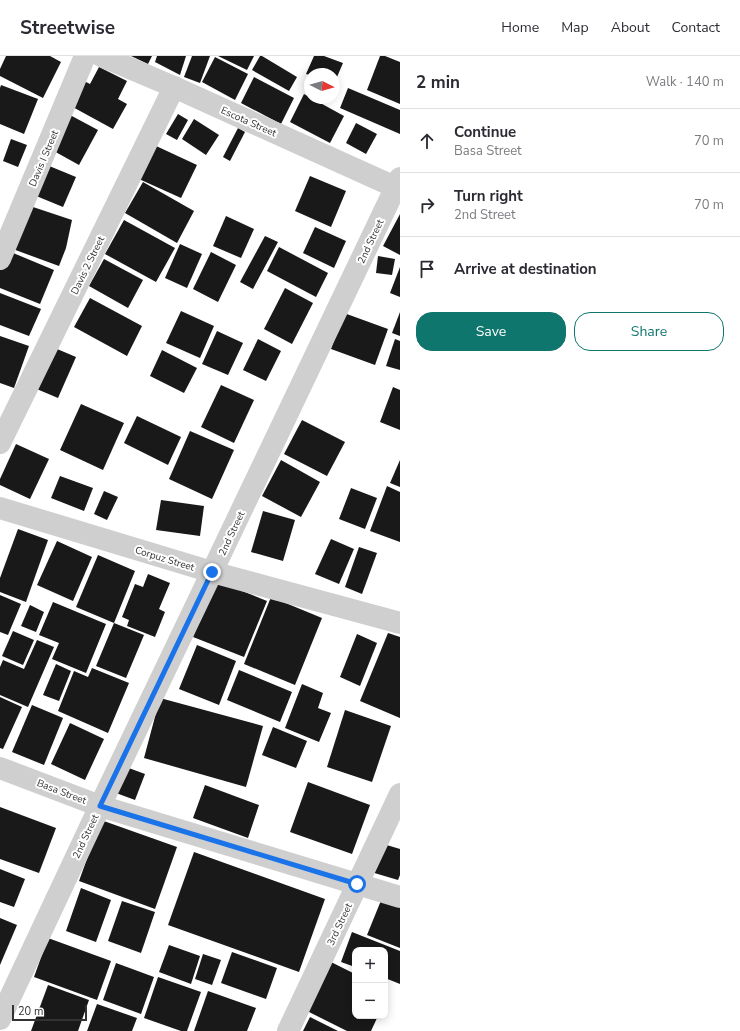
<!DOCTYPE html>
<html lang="en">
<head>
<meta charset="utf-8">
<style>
  :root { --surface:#fff; --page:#f7f7f7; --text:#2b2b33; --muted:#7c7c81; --line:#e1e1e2; --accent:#0f766e }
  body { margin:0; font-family:"Nunito Sans",sans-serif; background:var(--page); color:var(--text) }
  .controls { position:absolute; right:12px; bottom:12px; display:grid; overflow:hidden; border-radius:8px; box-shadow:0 2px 10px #0003 }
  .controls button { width:36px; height:36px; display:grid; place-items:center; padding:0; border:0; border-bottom:1px solid var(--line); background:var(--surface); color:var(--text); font:20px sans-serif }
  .compass { position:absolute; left:304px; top:12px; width:36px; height:36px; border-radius:50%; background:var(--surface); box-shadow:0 2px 10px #0003; rotate:96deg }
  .scale { position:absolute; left:12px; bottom:10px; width:75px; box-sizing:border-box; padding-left:4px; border:2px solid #323232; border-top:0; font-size:11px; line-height:14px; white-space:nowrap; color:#323232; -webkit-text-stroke:3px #fff; paint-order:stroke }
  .stop { position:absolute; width:12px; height:12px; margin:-9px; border:3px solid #1a73e8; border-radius:50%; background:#fff }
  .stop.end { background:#1a73e8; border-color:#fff; box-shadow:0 1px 4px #0008 }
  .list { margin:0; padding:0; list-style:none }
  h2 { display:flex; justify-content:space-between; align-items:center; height:52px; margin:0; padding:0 16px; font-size:17px }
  h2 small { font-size:13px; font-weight:400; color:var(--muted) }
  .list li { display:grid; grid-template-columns:26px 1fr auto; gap:12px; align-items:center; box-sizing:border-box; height:64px; padding:0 16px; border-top:1px solid var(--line) }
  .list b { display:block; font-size:15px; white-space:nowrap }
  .list p { margin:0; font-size:13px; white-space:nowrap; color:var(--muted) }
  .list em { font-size:13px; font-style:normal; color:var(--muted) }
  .actions { display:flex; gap:8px; padding:12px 16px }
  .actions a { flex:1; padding:9px 0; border:1px solid var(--accent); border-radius:16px; text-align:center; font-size:14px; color:var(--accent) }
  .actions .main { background:var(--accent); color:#fff }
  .icon { flex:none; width:22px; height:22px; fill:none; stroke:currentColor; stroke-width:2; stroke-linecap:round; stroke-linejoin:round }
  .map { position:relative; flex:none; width:400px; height:975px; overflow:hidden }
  header { display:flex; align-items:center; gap:24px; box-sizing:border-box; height:56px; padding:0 20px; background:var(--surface); border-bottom:1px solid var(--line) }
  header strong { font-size:19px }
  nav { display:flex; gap:22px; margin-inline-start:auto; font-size:14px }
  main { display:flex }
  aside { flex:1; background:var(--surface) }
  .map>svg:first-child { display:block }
</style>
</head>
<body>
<header>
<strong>Streetwise</strong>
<nav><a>Home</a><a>Map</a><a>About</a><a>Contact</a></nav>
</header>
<main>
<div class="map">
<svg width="400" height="975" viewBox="0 0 400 975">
  <rect width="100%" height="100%" fill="#fff"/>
  <!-- building -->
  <g fill="#191919">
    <polygon points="6,0 50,0 61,6 43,42 0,20 0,13"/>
    <polygon points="131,0 152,0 148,8"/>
    <polygon points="157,0 186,0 180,19 155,6"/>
    <polygon points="192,0 210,0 200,27 184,21"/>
    <polygon points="218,0 254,0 247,14"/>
    <polygon points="260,0 262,0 297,21 289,35 252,14"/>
    <polygon points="314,0 324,0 343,7 334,28 334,18 310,18 310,19 306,18"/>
    <polygon points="380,0 385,0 400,6 400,48 367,34"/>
    <polygon points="215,1 248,18 235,44 202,26"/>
    <polygon points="99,11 127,25 118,43 127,48 113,73 69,49 82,24 90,28"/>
    <polygon points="254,21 294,42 281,68 241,47"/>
    <polygon points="1,29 38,43 24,78 0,68 0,32"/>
    <polygon points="348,32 400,54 400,78 340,52"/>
    <polygon points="304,38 344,60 330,87 290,66"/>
    <polygon points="178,58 188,64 177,84 166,78"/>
    <polygon points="70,59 98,74 79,109 52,94"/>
    <polygon points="194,63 219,79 206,99 182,83"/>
    <polygon points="356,67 377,78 366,98 346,87"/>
    <polygon points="238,72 245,76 230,105 223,101"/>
    <polygon points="11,83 27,89 18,111 3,105"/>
    <polygon points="154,89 197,109 181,142 139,123"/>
    <polygon points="42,107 76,121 63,151 29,137"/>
    <polygon points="310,120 346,135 331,171 295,155"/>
    <polygon points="143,126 194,155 177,187 125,157"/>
    <polygon points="30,150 72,164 66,192 59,210 10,192"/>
    <polygon points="400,158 400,199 383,190"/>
    <polygon points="226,160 254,173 241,202 213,190"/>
    <polygon points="124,164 175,192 156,226 105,198"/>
    <polygon points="315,171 346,185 334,212 303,197"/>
    <polygon points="265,180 278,186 253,233 240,226"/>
    <polygon points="180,188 202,198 187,232 165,222"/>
    <polygon points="279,191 328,217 316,241 267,215"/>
    <polygon points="6,194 54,214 40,248 0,232 0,208"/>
    <polygon points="211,196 236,209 218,246 193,233"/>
    <polygon points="378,200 395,203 392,219 376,217"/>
    <polygon points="104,203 143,224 128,252 89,230"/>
    <polygon points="400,211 400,241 390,237"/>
    <polygon points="285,232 313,247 292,288 264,273"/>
    <polygon points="0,237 41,253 29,280 0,269"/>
    <polygon points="90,242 142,270 127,300 74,271"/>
    <polygon points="181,255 214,270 200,302 166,287"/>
    <polygon points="400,256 400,280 392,277"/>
    <polygon points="344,257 388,273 375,309 331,293"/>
    <polygon points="217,275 243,287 228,319 202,308"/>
    <polygon points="0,280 29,290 14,332 0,327"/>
    <polygon points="258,283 281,295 266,325 243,314"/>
    <polygon points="395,283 400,285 400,314 386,310"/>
    <polygon points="50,290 76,301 58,342 32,331"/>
    <polygon points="162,294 197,312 184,337 150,320"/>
    <polygon points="221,329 254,344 234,387 201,371"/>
    <polygon points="393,331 400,334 400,374 380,366"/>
    <polygon points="81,348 124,367 103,414 60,394"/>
    <polygon points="137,360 181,381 168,409 124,387"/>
    <polygon points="302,364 345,386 327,420 284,398"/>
    <polygon points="190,375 234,394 212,443 169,423"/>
    <polygon points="16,388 49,403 30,443 0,429 0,423"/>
    <polygon points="281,404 320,426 301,461 262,440"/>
    <polygon points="400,404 400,431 390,427"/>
    <polygon points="60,420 93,432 84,455 51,442"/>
    <polygon points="387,430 400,436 400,486 370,475"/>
    <polygon points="351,432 377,442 365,473 339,463"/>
    <polygon points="104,435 118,441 107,464 94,458"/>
    <polygon points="161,444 204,450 200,480 156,474"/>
    <polygon points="263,455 295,464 283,505 251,496"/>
    <polygon points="18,473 48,484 26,546 0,536 0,522"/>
    <polygon points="331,483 354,493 339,528 315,518"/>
    <polygon points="57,485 92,501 73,545 37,529"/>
    <polygon points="359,491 377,497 362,538 345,531"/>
    <polygon points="98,499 135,515 114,567 76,551"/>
    <polygon points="148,518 170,527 159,553 165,556 155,581 127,570 129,564 122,561 135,528 143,531"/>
    <polygon points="215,524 267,545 244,601 193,581"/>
    <polygon points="0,539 21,548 8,579 0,576"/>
    <polygon points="271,541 322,562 295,629 244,608"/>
    <polygon points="53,546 106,568 86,617 52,603 59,587 39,579"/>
    <polygon points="30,549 44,556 36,576 21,570"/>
    <polygon points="114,567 144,579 126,622 96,610"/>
    <polygon points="13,575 34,584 23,609 2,600"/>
    <polygon points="388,577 400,581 400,662 360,645"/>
    <polygon points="357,578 377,587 360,630 340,621"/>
    <polygon points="37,584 54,591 28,651 0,639 0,611 3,604 24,613"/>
    <polygon points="197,589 236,605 219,649 179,633"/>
    <polygon points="56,608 71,615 59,645 43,639"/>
    <polygon points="92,612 129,627 108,677 58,655 74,615 88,621"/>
    <polygon points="239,614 292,636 280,666 227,644"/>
    <polygon points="302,628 323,637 318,652 331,657 319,686 285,672"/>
    <polygon points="0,641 22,651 3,693 0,692"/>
    <polygon points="160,642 263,670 246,731 144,702"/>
    <polygon points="32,649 63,662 44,709 12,696"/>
    <polygon points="345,654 391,670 372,726 327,711"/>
    <polygon points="70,667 104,683 85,724 51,708"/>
    <polygon points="273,671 307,685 296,712 262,699"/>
    <polygon points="126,711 145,718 135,744 116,737"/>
    <polygon points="308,726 370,749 352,798 290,776"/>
    <polygon points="205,729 259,749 248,782 193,762"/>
    <polygon points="0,751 56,772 39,817 0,803"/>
    <polygon points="101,764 177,791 155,853 79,825"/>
    <polygon points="380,787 400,793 400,819 398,824 371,816"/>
    <polygon points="194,796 325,843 299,916 168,869"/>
    <polygon points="0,813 25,823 14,851 0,846"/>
    <polygon points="81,832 111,844 96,886 66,875"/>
    <polygon points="382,842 400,849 400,892 367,879"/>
    <polygon points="122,845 155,856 141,897 108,885"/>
    <polygon points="0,862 17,869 0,909"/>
    <polygon points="352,876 400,895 400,928 385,922 385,894 355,894 355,911 341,906"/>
    <polygon points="48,882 111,905 97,944 34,921"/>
    <polygon points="169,889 200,900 191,928 159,916"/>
    <polygon points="232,896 277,912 266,943 221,927"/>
    <polygon points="203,898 221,904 212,929 195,923"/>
    <polygon points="331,906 355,918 355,960 378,960 371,975 347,975 307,955"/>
    <polygon points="116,907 154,921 141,958 103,944"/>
    <polygon points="158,921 201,936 187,975 181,975 144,962"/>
    <polygon points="48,929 89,944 78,975 31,975"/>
    <polygon points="208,935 256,952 247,975 194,975"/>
    <polygon points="97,948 137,962 132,975 87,975"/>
    <polygon points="310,961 338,975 303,975"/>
  </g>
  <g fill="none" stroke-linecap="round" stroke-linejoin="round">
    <!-- minor -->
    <g stroke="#cfcfcf" stroke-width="22">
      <polyline points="101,0 174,31 395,131"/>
      <polyline points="0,203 85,0"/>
      <polyline points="0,387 174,31"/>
      <polyline points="0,712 100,750 400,841"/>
      <polyline points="0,963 100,750 212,516 400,122"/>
      <polyline points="288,975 400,738"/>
    </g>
    <!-- tertiary -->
    <polyline stroke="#cfcfcf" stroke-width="22" points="0,452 212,516 400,567"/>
  </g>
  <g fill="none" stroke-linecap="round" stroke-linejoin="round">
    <!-- route -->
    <polyline stroke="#1a73e8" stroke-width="5" points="212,516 100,750 357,828"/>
  </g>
  <g text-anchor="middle" stroke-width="4" stroke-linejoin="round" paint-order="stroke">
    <!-- street labels -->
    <g font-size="10" fill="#323232" stroke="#fff">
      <text transform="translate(249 65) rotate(24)" y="4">Escota Street</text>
      <text transform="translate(43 102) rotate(-67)" y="4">Davis I Street</text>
      <text transform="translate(370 185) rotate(-65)" y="4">2nd Street</text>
      <text transform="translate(87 209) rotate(-64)" y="4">Davis 2 Street</text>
      <text transform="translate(231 477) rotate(-65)" y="4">2nd Street</text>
      <text transform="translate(165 502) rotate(17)" y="4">Corpuz Street</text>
      <text transform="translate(62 735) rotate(21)" y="4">Basa Street</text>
      <text transform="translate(85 780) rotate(-65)" y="4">2nd Street</text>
      <text transform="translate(339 868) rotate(-65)" y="4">3rd Street</text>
    </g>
  </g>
</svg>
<div class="controls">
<button>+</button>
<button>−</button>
</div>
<svg class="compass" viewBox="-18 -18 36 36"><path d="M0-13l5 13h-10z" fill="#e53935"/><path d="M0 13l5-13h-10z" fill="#7c7c81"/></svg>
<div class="scale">20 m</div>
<div class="stop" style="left:357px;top:828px"></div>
<div class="stop end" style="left:212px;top:516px"></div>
</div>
<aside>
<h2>2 min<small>Walk · 140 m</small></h2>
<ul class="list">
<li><svg class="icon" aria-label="ahead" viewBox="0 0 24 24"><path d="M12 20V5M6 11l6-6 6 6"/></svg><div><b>Continue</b><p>Basa Street</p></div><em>70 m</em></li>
<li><svg class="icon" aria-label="right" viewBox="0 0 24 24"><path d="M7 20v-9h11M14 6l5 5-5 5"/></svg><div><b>Turn right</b><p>2nd Street</p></div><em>70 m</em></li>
<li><svg class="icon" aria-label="arrive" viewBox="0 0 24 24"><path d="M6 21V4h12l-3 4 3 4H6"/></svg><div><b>Arrive at destination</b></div></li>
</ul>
<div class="actions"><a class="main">Save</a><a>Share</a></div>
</aside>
</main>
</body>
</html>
